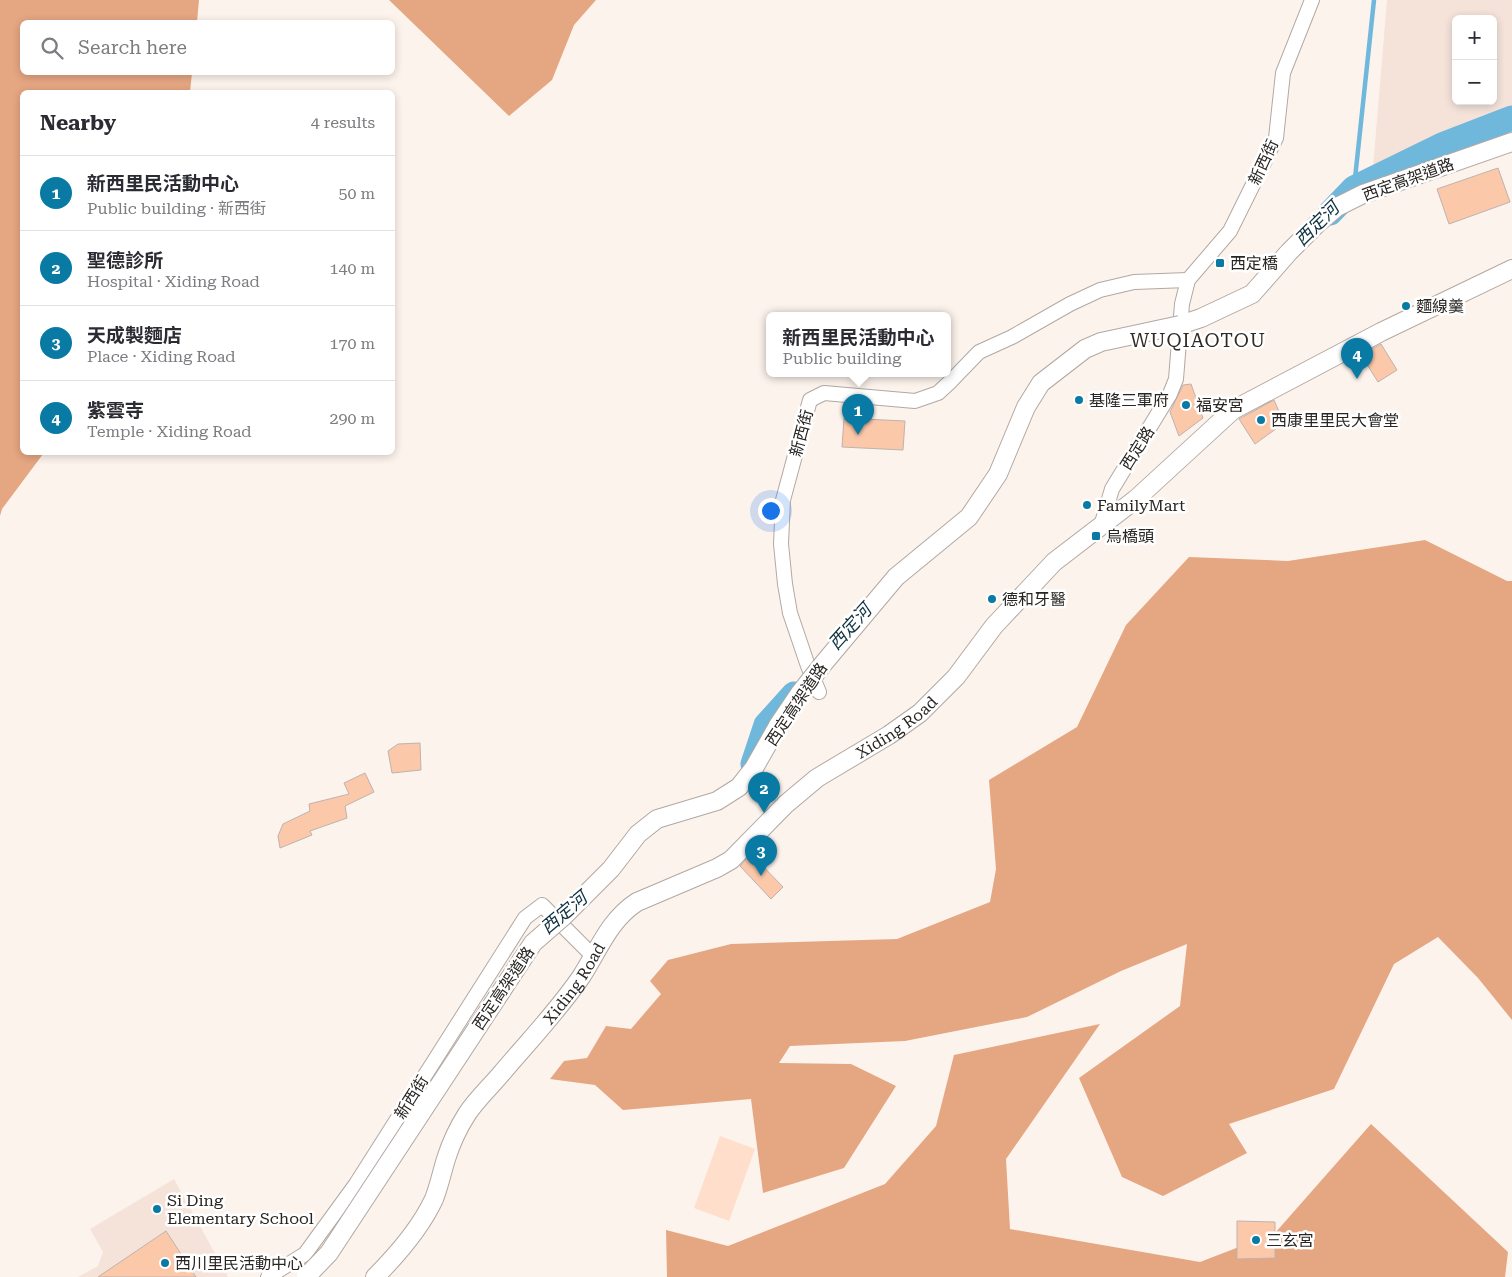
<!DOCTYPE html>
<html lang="en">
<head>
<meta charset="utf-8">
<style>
  :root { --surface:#fff; --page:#f2f2f3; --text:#2b2b33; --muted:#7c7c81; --line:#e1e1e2; --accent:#087aa3 }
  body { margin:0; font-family:"Roboto Serif","Noto Sans TC",serif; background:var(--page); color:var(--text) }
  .controls { position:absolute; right:15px; top:15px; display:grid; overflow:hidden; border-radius:8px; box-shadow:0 2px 8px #0003 }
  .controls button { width:45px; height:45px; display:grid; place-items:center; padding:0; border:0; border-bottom:1px solid var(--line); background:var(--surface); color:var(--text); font:25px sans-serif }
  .you { position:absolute; left:770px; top:510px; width:18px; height:18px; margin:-12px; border:4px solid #fff; border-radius:50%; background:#1a73e8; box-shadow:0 0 0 8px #1a73e833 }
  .badge { display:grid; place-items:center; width:32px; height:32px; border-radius:50%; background:var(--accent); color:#fff; font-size:16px; font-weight:700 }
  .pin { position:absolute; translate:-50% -41px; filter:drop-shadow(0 1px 2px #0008) }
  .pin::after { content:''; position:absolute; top:26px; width:18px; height:15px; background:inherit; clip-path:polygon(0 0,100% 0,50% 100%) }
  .popup { position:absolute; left:766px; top:312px; width:185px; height:65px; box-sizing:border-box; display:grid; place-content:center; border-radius:8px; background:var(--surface); filter:drop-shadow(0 1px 4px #0005); font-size:16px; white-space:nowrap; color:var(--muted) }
  .popup b { font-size:19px; color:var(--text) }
  .popup::after { content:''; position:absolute; left:50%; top:100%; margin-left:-10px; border:10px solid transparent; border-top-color:var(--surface) }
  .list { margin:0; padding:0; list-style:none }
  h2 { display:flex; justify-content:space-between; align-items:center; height:65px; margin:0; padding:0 20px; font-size:21px }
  h2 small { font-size:16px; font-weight:400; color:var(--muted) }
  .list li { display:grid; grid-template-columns:32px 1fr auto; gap:15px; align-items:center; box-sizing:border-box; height:75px; padding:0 20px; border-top:1px solid var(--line) }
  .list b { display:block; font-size:19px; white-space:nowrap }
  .list p { margin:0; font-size:16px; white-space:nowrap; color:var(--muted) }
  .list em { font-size:16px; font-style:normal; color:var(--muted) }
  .icon { flex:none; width:28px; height:28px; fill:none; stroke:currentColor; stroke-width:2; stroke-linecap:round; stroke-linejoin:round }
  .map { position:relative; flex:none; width:1512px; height:1277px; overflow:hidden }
  .search { position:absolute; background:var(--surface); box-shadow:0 2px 8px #0003; left:20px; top:20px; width:375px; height:55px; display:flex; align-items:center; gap:12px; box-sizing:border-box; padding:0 18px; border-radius:8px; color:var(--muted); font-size:19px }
  .panel { position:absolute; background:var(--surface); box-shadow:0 2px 8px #0003; left:20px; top:90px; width:375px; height:365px; border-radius:8px }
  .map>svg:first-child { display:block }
</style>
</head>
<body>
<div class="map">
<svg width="1512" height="1277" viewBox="0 0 1512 1277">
  <rect width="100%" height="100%" fill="#fdf3ed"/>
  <!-- built -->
  <g fill="#f5e3da" fill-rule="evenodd">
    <path d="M1387 0H1512V123L1373 167ZM1456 19H1493V101H1456Z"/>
    <polygon points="174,1179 228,1277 78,1277 98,1266 103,1252 90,1229"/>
  </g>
  <!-- green -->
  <polygon fill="#ffdecb" points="720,1136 755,1149 729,1221 694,1208"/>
  <!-- forest -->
  <g fill="#e5a682">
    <polygon points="0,0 199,0 197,22 22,22 22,72 192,73 190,92 22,92 22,452 48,453 43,454 2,509 0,516"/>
    <polygon points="389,0 596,0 574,25 552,80 509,116"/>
    <polygon points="1425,540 1507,581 1512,581 1512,1020 1478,978 1438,937 1394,964 1334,1089 1229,1124 1247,1153 1163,1196 1122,1177 1079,1078 1180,1006 1187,944 1121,971 1027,1017 905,1041 790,1046 779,1063 851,1064 896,1086 844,1168 763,1193 751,1099 623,1110 595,1085 550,1079 564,1061 587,1058 606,1026 631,1029 661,994 650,981 668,960 731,944 897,939 990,902 996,869 989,780 1077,727 1126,625 1189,557 1288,561"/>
    <polygon points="1100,1024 1006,1159 1010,1229 1200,1262 1275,1233 1371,1124 1508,1252 1505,1277 667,1277 666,1230 728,1246 885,1184 936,1126 954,1055"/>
  </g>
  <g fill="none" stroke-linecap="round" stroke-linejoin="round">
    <!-- stream -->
    <polyline stroke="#6fb8dc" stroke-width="4.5" points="1354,188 1374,0"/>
    <!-- river -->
    <g stroke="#6fb8dc" stroke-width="25">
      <polyline points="1330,213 1354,188 1442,145 1512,118"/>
      <polyline points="753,764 766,725 794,694"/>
    </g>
  </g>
  <!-- building -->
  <g fill="#fcc8aa" stroke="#bdb3ae">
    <polygon points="1498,168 1510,202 1449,224 1437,189"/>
    <polygon points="1381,344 1397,370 1378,382 1361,355"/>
    <polygon points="1191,384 1203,418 1179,436 1170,412 1183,385"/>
    <polygon points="1274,400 1284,423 1255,444 1239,419"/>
    <polygon points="844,418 905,421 903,450 842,447"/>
    <polygon points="420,743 421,770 392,773 388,751 398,744"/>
    <polygon points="365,773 374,792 345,806 347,818 310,831 312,835 280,848 278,836 283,824 310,811 309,804 349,794 344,783"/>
    <polygon points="751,854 783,887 771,899 740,866"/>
    <polygon points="1237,1221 1275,1222 1275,1258 1237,1259"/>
    <polygon points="166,1231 196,1277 98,1277"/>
  </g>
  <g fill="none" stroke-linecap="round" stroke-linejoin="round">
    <!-- minor casing -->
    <g stroke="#b2a8a3" stroke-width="16">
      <g id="minor">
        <polyline points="1101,526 1112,489 1170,394 1176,379 1182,304 1188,280 1230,231 1276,138 1283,73 1312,0"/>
        <polyline points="819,692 808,666 790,613 785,584 781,544 783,500 810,400 824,393 915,401 938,393 951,381 979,352 1012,337 1070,304 1100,290 1134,282 1188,280"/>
        <polyline points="268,1277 305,1254 356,1184 525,918 542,905 593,956"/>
      </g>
    </g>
    <!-- tertiary casing -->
    <g stroke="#b2a8a3" stroke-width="20">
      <g id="tertiary">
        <polyline points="1180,325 1201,318 1252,294 1289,252 1317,224 1337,207 1363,194 1512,142"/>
        <path id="s1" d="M375 1277C398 1254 420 1229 434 1199 439 1186 442 1172 446 1159 451 1143 458 1128 467 1114 476 1100 490 1087 501 1074 528 1042 557 1012 581 977 598 951 609 920 637 902L717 868 731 860 786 804 817 778 889 735 920 713 956 677 994 626 1054 562 1136 499 1233 410 1381 332 1512 269"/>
      </g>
    </g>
    <!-- minor -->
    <use href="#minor" stroke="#fff" stroke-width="14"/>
    <!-- tertiary -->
    <use href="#tertiary" stroke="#fff" stroke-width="18"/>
    <!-- tertiary-bridge casing -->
    <g stroke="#b2a8a3" stroke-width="20" stroke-linecap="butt">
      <polyline id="tertiary-bridge" points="306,1277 329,1253 533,943 564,916 611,869 638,834 657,819 717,801 739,787 754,768 779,724 800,693 823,664 896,577 969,517 998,474 1026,407 1041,383 1085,349 1101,342 1180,325"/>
    </g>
    <!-- tertiary-bridge -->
    <use href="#tertiary-bridge" stroke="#fff" stroke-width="18"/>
  </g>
  <!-- markers -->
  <g fill="#087aa3" stroke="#fff" stroke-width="2">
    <rect x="1215" y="258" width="10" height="10" rx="2.5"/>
    <circle cx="1406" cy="306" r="5"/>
    <circle cx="1079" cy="400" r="5"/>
    <circle cx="1186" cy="405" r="5"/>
    <circle cx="1261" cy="420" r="5"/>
    <circle cx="1087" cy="505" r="5"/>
    <rect x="1091" y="531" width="10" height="10" rx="2.5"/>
    <circle cx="992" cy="599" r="5"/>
    <circle cx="157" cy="1209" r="5"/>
    <circle cx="1256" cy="1240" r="5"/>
    <circle cx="165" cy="1263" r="5"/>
  </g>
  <g text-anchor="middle" stroke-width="5" stroke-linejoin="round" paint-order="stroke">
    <!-- street labels -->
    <g font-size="16" fill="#282522" stroke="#fff">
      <text transform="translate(1263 162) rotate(-65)" y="6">新西街</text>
      <text transform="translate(1408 179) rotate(-20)" y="6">西定高架道路</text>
      <text transform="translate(801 433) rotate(-75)" y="6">新西街</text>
      <text transform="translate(1137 448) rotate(-58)" y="6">西定路</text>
      <text transform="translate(796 704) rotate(-56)" y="6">西定高架道路</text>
      <text dy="6" stroke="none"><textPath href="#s1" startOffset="779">Xiding Road</textPath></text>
      <text dy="6" stroke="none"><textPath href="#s1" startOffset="359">Xiding Road</textPath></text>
      <text transform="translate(503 988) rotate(-56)" y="6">西定高架道路</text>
      <text transform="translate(411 1097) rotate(-58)" y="6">新西街</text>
    </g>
    <!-- poi labels -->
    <g font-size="16" fill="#282522" stroke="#fff" text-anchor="start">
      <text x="1230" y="269">西定橋</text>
      <text x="1416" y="312">麵線羹</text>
      <text x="1089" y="406">基隆三軍府</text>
      <text x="1196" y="411">福安宮</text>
      <text x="1271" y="426">西康里里民大會堂</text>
      <text x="1097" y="511">FamilyMart</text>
      <text x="1106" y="542">烏橋頭</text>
      <text x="1002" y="605">德和牙醫</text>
      <text x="167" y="1206">Si Ding<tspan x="167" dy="18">Elementary School</tspan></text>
      <text x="1266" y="1246">三玄宮</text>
      <text x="175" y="1269">西川里民活動中心</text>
    </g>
    <!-- water labels -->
    <g font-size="18" font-style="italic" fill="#0f3241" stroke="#fff">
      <text transform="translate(1317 224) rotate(-45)" y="6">西定河</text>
      <text transform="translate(850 627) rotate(-48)" y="6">西定河</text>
      <text transform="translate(564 913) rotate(-40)" y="6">西定河</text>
    </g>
    <!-- quarter labels -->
    <g font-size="19" letter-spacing="1" fill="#312925" stroke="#fff">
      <text x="1198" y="347">WUQIAOTOU</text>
    </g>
  </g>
</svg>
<div class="controls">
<button>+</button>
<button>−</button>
</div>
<div class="you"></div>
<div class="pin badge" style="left:858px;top:435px">1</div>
<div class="popup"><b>新西里民活動中心</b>Public building</div>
<div class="pin badge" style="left:764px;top:813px">2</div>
<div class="pin badge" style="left:761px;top:876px">3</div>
<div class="pin badge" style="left:1357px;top:379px">4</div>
<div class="search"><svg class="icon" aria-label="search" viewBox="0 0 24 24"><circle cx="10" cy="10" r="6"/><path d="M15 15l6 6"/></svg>Search here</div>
<section class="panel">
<h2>Nearby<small>4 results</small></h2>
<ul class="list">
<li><span class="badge">1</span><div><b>新西里民活動中心</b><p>Public building · 新西街</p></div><em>50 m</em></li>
<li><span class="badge">2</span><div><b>聖德診所</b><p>Hospital · Xiding Road</p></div><em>140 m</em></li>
<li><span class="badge">3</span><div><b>天成製麵店</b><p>Place · Xiding Road</p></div><em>170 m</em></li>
<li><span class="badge">4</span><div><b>紫雲寺</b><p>Temple · Xiding Road</p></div><em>290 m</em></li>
</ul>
</section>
</div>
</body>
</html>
